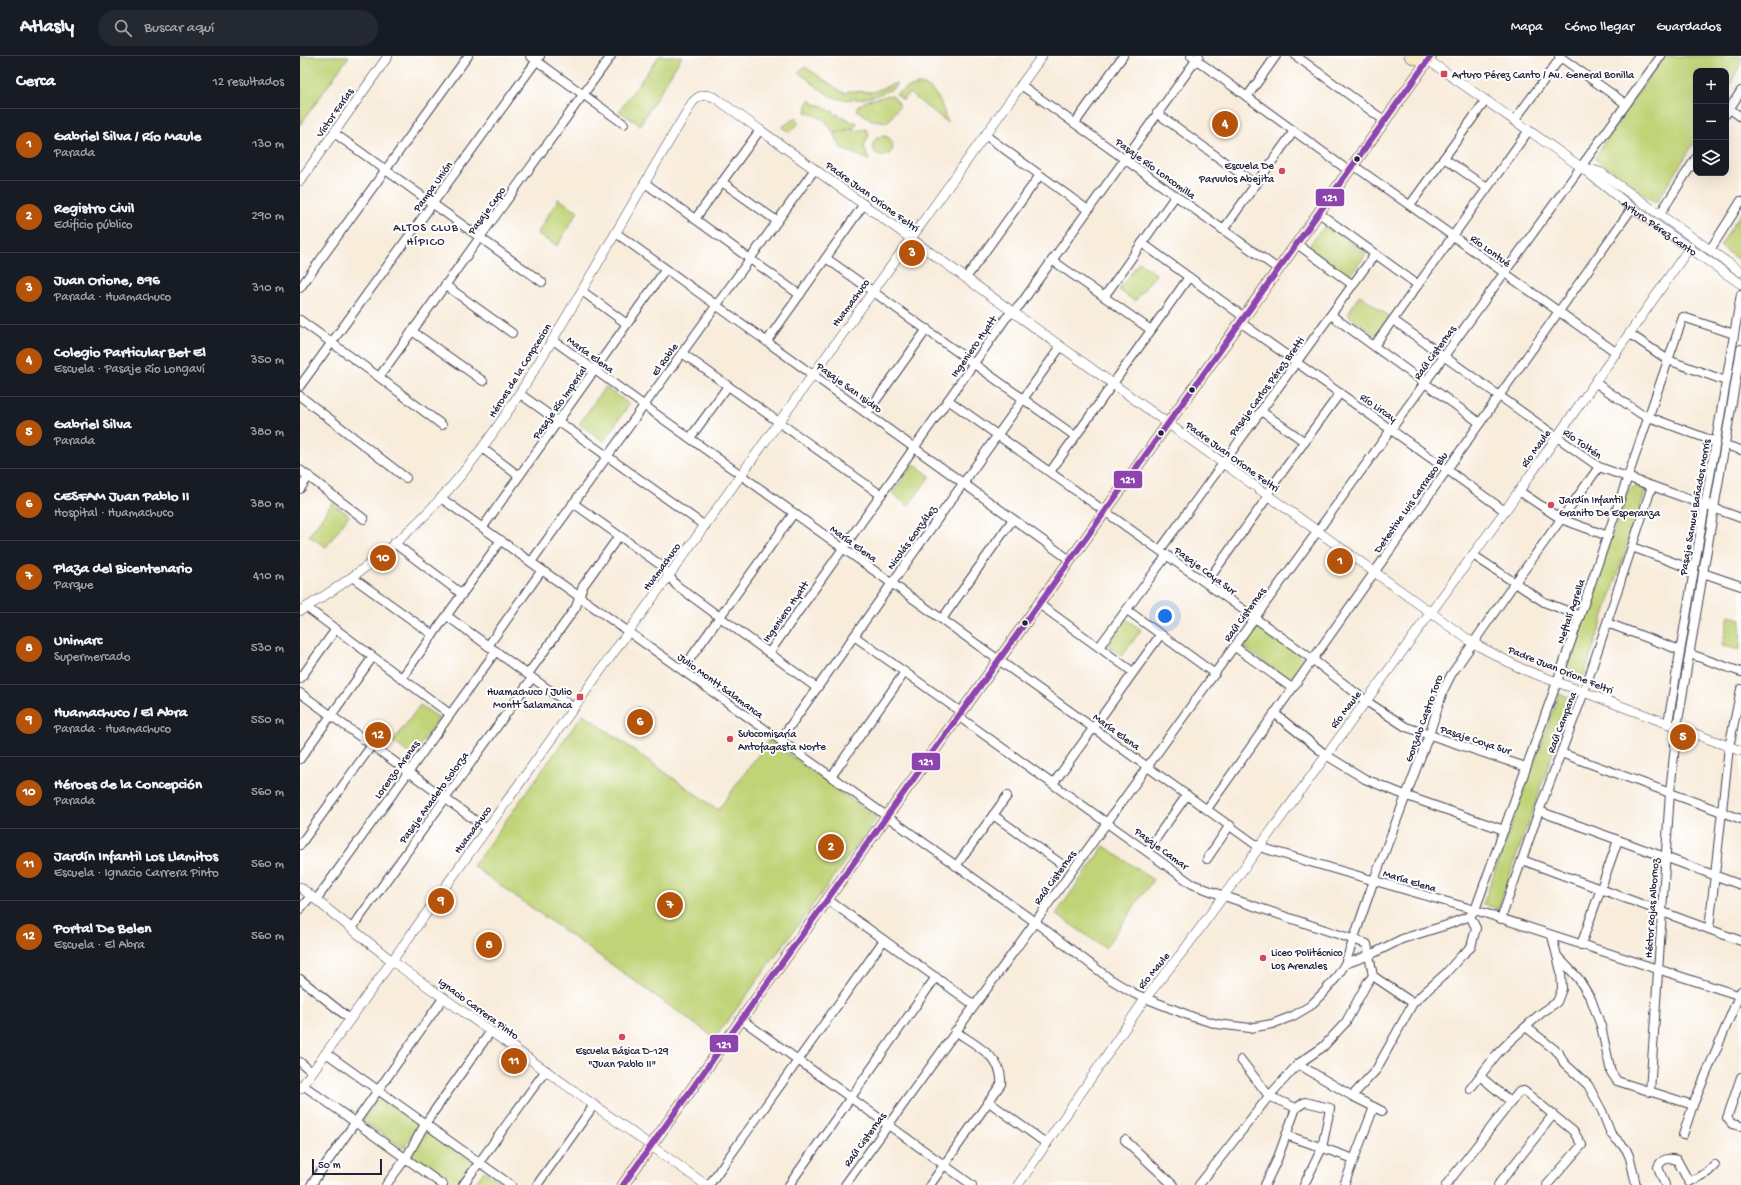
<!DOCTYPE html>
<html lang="es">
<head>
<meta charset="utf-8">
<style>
  :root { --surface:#171b24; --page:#242831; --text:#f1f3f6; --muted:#9ea1a6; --line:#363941; --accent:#b45309 }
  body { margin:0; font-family:"Gochi Hand",sans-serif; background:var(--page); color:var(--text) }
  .controls { position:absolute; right:12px; top:12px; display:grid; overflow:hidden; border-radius:8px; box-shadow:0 4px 16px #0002 }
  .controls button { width:36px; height:36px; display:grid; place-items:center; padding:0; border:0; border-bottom:1px solid var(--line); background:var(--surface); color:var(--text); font:20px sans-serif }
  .scale { position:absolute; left:12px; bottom:10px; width:70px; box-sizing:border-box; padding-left:4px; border:2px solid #22223b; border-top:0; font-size:11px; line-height:14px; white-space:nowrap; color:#22223b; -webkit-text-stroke:3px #fff; paint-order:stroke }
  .you { position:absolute; left:865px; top:560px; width:14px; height:14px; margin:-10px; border:3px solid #fff; border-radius:50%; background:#1a73e8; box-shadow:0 0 0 6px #1a73e833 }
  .badge { display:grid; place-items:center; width:26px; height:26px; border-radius:50%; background:var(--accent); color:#fff; font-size:13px; font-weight:700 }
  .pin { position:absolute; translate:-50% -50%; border:2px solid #fff; box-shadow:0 1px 4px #0006 }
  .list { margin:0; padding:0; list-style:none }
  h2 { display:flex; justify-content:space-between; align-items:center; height:52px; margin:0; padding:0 16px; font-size:17px }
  h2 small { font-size:13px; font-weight:400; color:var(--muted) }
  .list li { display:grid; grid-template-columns:26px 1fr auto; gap:12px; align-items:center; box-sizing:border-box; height:72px; padding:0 16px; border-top:1px solid var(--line) }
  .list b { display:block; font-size:15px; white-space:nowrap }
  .list p { margin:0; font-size:13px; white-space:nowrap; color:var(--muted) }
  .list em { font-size:13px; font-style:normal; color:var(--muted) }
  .icon { flex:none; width:22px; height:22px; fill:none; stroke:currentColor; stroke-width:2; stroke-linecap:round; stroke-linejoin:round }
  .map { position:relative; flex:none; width:1441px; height:1129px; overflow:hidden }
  header { display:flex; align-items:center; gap:24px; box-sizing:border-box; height:56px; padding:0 20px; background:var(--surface); border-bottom:1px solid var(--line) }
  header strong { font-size:19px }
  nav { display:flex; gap:22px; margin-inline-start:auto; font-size:14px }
  .search { width:280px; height:36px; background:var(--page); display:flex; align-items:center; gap:10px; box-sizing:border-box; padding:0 14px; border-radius:22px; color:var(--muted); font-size:15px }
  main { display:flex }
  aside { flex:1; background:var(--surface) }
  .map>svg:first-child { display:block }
</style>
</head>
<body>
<header>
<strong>Atlasly</strong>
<div class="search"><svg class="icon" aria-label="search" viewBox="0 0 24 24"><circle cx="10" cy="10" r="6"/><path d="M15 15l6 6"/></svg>Buscar aquí</div>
<nav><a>Mapa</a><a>Cómo llegar</a><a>Guardados</a></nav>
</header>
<main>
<aside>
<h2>Cerca<small>12 resultados</small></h2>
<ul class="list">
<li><span class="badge">1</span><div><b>Gabriel Silva / Río Maule</b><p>Parada</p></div><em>130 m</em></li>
<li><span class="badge">2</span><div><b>Registro Civil</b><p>Edificio público</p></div><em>290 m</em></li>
<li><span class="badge">3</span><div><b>Juan Orione, 896</b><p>Parada · Huamachuco</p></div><em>310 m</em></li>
<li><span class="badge">4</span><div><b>Colegio Particular Bet El</b><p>Escuela · Pasaje Río Longaví</p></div><em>350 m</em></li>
<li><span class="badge">5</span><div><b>Gabriel Silva</b><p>Parada</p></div><em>380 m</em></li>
<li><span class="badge">6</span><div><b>CESFAM Juan Pablo II</b><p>Hospital · Huamachuco</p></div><em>380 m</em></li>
<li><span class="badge">7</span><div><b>Plaza del Bicentenario</b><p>Parque</p></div><em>410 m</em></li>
<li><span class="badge">8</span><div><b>Unimarc</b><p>Supermercado</p></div><em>530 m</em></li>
<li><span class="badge">9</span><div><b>Huamachuco / El Abra</b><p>Parada · Huamachuco</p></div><em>550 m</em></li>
<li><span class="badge">10</span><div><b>Héroes de la Concepción</b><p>Parada</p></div><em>560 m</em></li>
<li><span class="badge">11</span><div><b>Jardín Infantil Los Llamitos</b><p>Escuela · Ignacio Carrera Pinto</p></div><em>560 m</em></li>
<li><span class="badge">12</span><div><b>Portal De Belen</b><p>Escuela · El Abra</p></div><em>560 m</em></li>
</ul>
</aside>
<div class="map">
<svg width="1441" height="1129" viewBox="0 0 1441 1129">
  <rect width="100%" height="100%" fill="#fff"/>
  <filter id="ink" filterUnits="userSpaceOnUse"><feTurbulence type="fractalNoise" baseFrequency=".025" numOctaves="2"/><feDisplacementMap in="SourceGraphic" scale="8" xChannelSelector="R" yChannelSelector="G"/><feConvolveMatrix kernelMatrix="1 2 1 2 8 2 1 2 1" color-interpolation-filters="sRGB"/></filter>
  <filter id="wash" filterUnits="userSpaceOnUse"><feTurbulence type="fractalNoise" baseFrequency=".012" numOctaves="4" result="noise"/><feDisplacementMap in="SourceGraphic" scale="16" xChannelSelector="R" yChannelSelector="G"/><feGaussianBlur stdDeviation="0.9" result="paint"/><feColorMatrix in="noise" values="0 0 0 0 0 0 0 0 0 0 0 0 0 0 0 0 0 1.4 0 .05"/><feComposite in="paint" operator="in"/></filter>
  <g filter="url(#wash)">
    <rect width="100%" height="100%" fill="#f8ecdb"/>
    <!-- green -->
    <g fill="#c0d376" stroke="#717a58">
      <polygon points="0,0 49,0 0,69"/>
      <polygon points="359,0 382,0 340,69 319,55"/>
      <polygon points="1364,0 1441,0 1441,8 1426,36 1426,15 1396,15 1396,84 1356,147 1295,103 1305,85"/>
      <path d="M505 11 544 37 550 35 573 36 596 27 597 30C580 40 550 49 531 40 520 34 509 24 498 16Z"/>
      <path d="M621 28C638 33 643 51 647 66L609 37 603 44 596 38 607 32Z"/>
      <polygon points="592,39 600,49 588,66 572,64 557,54 558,50 568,44"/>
      <polygon points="511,44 514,48 523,50 525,54 528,53 530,56 533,55 535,59 538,58 540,61 543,60 545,63 548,62 550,66 556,66 557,70 534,77 524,63 506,56 508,45"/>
      <polygon points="497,61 498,68 490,76 482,71"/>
      <polygon points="553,72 554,75 566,73 569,78 564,91 569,104 541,92 534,78"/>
      <circle cx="583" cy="90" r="10"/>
      <polygon points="258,143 278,155 257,190 237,178"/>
      <polygon points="1441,157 1441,206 1420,190"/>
      <polygon points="1026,168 1066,198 1049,221 1008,191"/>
      <polygon points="839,206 856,218 835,245 819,234"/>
      <polygon points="1060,239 1090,261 1076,280 1047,258"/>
      <polygon points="305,331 329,348 304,385 279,368"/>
      <polygon points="614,408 630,420 608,450 592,437"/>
      <polygon points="1337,430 1346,434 1283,622 1277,624 1267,618 1267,611 1328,434"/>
      <polygon points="32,447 49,459 26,491 9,480"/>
      <polygon points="1429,560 1441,563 1440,594 1422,590"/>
      <polygon points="826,563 841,574 822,600 808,589"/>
      <polygon points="958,569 1005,603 990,625 942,590"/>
      <polygon points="1259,638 1272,642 1198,853 1183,848"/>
      <polygon points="120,649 139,662 113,700 93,686"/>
      <polygon points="283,658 418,754 469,684 577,762 415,982 173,810"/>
      <polygon points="804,790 853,824 805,892 756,858"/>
      <polygon points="79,1041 119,1067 104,1092 62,1065"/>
      <polygon points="128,1075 173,1106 158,1129 152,1129 110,1100"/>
      <polygon points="184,1115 206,1129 174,1129"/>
    </g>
  </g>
  <g filter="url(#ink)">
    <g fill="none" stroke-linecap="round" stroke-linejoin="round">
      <!-- minor casing -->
      <g stroke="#424053" stroke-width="10">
        <g id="minor">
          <polyline points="230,0 324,68"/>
          <polyline points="891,0 1049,115"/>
          <polyline points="996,0 1085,65"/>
          <polyline points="1259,0 1326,48"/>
          <polyline points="721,29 978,213"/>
          <polyline points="947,41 976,0"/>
          <polyline points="1430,53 1441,61"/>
          <polyline points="857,57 956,129"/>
          <polyline points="1426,58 1441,35"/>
          <polyline points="1214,65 1261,1"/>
          <polyline points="775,67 823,0"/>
          <polyline points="34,77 242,226"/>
          <polyline points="685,79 788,154"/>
          <polyline points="1144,102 1187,132"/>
          <polyline points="1053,109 1317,297"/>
          <polyline points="422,126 477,165"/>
          <polyline points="345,127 500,239"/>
          <polyline points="1110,149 1186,44"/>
          <polyline points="1019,157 1118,229"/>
          <polyline points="1360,158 1396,102"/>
          <polyline points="395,163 460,74"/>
          <polyline points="923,174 994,75"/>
          <polyline points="316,177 770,504"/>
          <polyline points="842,187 944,261"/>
          <polyline points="997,188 1053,229"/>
          <polyline points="1410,194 1441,145"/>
          <polyline points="526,202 775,380"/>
          <polyline points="752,204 851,274"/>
          <polyline points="666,222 740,119"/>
          <polyline points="145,229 212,277"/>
          <polyline points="0,232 168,0"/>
          <polyline points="282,235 327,268"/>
          <polyline points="804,241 876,139"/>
          <polyline points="1031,259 1180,367"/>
          <polyline points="0,264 79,321 142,369"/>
          <polyline points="1093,264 1299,411 1441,462"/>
          <polyline points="940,266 1205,455"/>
          <polyline points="112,275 183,325"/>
          <polyline points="1330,278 1368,304 1426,325"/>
          <polyline points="253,284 959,791 1175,854 1441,940"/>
          <polyline points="467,285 564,148"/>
          <polyline points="1074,290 1229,74"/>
          <polyline points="382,297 581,439"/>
          <polyline points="79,321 311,0"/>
          <polyline points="1296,327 1341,358 1416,386"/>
          <polyline points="0,330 240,0"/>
          <polyline points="220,338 405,470"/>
          <polyline points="0,340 106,422"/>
          <polyline points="648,344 955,562 1012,603 1066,645 1106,671 1226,711"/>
          <polyline points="961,355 1005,386"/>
          <polyline points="567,357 627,273"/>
          <polyline points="390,382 428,330"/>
          <polyline points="1425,389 1441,394"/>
          <polyline points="182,392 219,420"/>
          <polyline points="0,414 64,463"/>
          <polyline points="750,416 889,221"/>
          <polyline points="0,433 9,420"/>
          <polyline points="1219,435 1261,463 1308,480"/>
          <polyline points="141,442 735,866 810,923 835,938 893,961 917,968 950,972 972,968 993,960 1010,950 1023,937 1036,922 1045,908 1074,824 1129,679 1143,635 1151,619 1214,528 1299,411"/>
          <polyline points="273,447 362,510 376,529 517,632"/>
          <polyline points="183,471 366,213"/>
          <polyline points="94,487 162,538"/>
          <polyline points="1332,491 1394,514"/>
          <polyline points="860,494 1075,198"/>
          <polyline points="1173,499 1244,546 1280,560"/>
          <polyline points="231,506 515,113"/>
          <polyline points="1403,517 1441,530"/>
          <polyline points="52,521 133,579"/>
          <polyline points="906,527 964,446 973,429 1040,337"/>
          <polyline points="739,548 833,616"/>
          <polyline points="6,551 150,658"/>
          <polyline points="827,554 915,618"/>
          <polyline points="147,560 274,652"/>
          <polyline points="642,563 713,463"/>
          <polyline points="1307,567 1380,594"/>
          <polyline points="554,580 661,656"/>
          <polyline points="188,590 242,514"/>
          <polyline points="799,591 867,499"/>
          <polyline points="935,591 992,632"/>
          <polyline points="469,597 706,262 720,249 899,0"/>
          <polyline points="1390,598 1441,616"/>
          <polyline points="382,614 494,457"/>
          <polyline points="228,618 276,551 283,530 319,480"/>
          <polyline points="0,623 36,573"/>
          <polyline points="101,623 201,484"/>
          <polyline points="0,637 187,773"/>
          <polyline points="974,657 1026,699 1065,723 1107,740 1204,774"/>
          <polyline points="658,660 892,828 924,840 1067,888 1073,920 1113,947"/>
          <polyline points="1368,667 1441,238"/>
          <polyline points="480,684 761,290"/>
          <polyline points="1261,697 1441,763"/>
          <polyline points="0,703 72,602"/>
          <polyline points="531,721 605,616"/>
          <polyline points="753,728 861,578"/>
          <polyline points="907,753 1332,152"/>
          <polyline points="1239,755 1441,829"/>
          <polyline points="693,759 760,807"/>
          <polyline points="0,789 72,689"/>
          <polyline points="847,795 887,739"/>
          <polyline points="907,803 930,769"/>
          <polyline points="1222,804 1441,885"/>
          <polyline points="656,810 707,740"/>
          <polyline points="527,843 674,949"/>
          <polyline points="16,844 196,595"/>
          <polyline points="0,853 11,840"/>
          <polyline points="1201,863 1239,755 1284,636 1352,430"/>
          <polyline points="52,872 232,622"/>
          <polyline points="1409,873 1429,691 1441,633"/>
          <polyline points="1281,889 1318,784"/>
          <polyline points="1258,901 1278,922 1291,943 1301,970 1311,1016 1317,1025 1393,1049"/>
          <polyline points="1045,908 1070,899 1102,883 1147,869 1170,860 1175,854 1257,626 1383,261 1434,278"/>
          <polyline points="0,923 50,963"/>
          <polyline points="441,963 672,1129"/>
          <polyline points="1226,971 1259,997 1264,1007 1288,1029 1302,1055 1311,1078 1326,1093 1330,1102 1336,1129"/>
          <polyline points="26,997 211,1129"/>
          <polyline points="941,1004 969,1040 996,1052 1005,1046 1030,1052 1022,1092 1004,1129"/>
          <polyline points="0,1006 12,1016"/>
          <polyline points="998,1008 1052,1040 1082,1055"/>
          <polyline points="1181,1021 1211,1046"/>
          <polyline points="1441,1021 1427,1062 1432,1068 1441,1070"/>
          <polyline points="3,1029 143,1129"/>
          <polyline points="1170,1033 1197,998 1210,985 1240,958 1257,946 1262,933 1261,916 1252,880"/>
          <polyline points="1350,1036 1370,736 1377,671 1441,293"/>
          <polyline points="1052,1040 1076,1014 1113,947 1145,918 1161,900 1171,891 1176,872 1170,860"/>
          <polyline points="689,1046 747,1088"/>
          <polyline points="986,1079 1054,1103"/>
          <polyline points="1383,1079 1393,1049 1441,935"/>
          <polyline points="825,1084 873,1129"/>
          <polyline points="11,1129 144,941"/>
          <polyline points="86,1129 106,1102 125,1068 191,975"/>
          <polyline points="163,1129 246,1014"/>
          <polyline points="237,1129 294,1049"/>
          <polyline points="409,1129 584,884"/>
          <polyline points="489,1129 636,921"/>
          <polyline points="545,1129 1361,0"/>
          <path d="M630 1129 701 1028C704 1002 674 988 655 975"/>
          <polyline points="899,1129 969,1040 998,1008 1023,991 1046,966 1067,927 1073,920"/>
          <polyline points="965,1129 977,1104 996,1052"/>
          <polyline points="1044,1129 1074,1051"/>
          <polyline points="1146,1129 1211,1046 1219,1036 1224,1035 1273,1075 1282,1089 1247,1129"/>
          <polyline points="1198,1129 1253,1059"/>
          <path d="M1365 1129 1358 1111C1361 1103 1369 1101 1377 1104L1389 1126 1408 1116 1415 1109"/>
        </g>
      </g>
      <!-- tertiary casing -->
      <g stroke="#424053" stroke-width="10">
        <g id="tertiary">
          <path id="s1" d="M1128 4 1281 111 1332 152 1441 228"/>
          <polyline points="1285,112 1300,116 1441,216"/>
          <polyline points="0,125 88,0"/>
          <path d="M0 555C52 524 102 486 142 441 194 384 232 318 271 253 312 184 351 115 392 47 399 38 407 37 417 43L1173 587 1222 613 1441 695"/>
          <polyline points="0,831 92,905 406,1129"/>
          <polyline points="0,1033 742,0"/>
          <polyline points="718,1129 845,943 887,890 1205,455 1390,191"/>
        </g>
      </g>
      <!-- secondary casing -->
      <g stroke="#424053" stroke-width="12">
        <g id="secondary">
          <polyline points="1110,0 1115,3 1128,4"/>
          <polyline points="323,1129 1131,0"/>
        </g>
      </g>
      <!-- minor -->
      <use href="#minor" stroke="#fff" stroke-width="8"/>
      <!-- tertiary -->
      <use href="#tertiary" stroke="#fff" stroke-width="9"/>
      <!-- secondary -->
      <use href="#secondary" stroke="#fae7c3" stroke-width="11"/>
      <!-- bus-1 casing -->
      <g stroke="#fff" stroke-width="9">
        <polyline id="bus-1" points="323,1129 1131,0"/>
      </g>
      <!-- bus-1 -->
      <use href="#bus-1" stroke="#8e44ad" stroke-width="6"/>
    </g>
  </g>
  <!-- markers -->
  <g fill="#d1495b" stroke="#fff" stroke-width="1.5">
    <rect x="1140" y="14" width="8" height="8" rx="2"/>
    <circle cx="982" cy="115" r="4"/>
    <circle cx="1251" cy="449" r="4"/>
    <rect x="276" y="637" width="8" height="8" rx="2"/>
    <circle cx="430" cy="683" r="4"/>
    <circle cx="963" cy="902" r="4"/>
    <circle cx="322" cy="981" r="4"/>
  </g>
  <g fill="#22223b" stroke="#fff" stroke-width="1.5">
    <circle cx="1057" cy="103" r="3.5"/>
    <circle cx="892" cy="334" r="3.5"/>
    <circle cx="861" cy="377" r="3.5"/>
    <circle cx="725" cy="567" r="3.5"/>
  </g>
  <g text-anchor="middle" stroke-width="4" stroke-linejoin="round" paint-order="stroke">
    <!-- poi labels -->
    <g font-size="11" fill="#22223b" stroke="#fff" text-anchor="start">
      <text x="1152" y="22">Arturo Pérez Canto / Av. General Bonilla</text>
      <text x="974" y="113" text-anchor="end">Escuela De<tspan x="974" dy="13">Parvulos Abejita</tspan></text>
      <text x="1259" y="447">Jardín Infantil<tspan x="1259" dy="13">Granito De Esperanza</tspan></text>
      <text x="272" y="639" text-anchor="end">Huamachuco / Julio<tspan x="272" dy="13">Montt Salamanca</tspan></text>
      <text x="438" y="681">Subcomisaría<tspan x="438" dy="13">Antofagasta Norte</tspan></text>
      <text x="971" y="900">Liceo Politécnico<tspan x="971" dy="13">Los Arenales</tspan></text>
      <text x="322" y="998" text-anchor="middle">Escuela Básica D-129<tspan x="322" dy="13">"Juan Pablo II"</tspan></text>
    </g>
    <!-- street labels -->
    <g font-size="11" fill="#22223b" stroke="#fff">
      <text transform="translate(34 56) rotate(-55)" y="4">Víctor Farías</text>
      <text transform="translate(856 112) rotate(36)" y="4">Pasaje Río Loncomilla</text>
      <text transform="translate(132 130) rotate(-54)" y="4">Pampa Unión</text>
      <text transform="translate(573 140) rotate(36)" y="4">Padre Juan Orione Feltri</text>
      <text transform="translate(186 154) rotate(-54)" y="4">Pasaje Cupo</text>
      <text dy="4" stroke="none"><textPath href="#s1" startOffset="286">Arturo Pérez Canto</textPath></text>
      <text transform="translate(1191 194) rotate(36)" y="4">Río Lontué</text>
      <text transform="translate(550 246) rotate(-54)" y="4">Huamachuco</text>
      <text transform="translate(673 290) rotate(-55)" y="4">Ingeniero Hyatt</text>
      <text transform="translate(1134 296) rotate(-54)" y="4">Raúl Cisternas</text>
      <text transform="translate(291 298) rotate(36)" y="4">María Elena</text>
      <text transform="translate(364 303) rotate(-54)" y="4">El Roble</text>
      <text transform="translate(219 314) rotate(-58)" y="4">Héroes de la Conpcecion</text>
      <text transform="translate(966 330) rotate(-54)" y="4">Pasaje Carlos Pérez Bretti</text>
      <text transform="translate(550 331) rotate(36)" y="4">Pasaje San Isidro</text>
      <text transform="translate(259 346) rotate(-55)" y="4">Pasaje Río Imperial</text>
      <text transform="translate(1079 351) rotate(35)" y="4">Río Lircay</text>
      <text transform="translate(1283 387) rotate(35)" y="4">Río Toltén</text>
      <text transform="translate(1235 392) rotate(-55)" y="4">Río Maule</text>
      <text transform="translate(933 400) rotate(36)" y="4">Padre Juan Orione Feltri</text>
      <text transform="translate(1110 446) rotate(-55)" y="4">Detective Luis Carrasco Blu</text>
      <text transform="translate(1394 451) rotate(-80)" y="4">Pasaje Samuel Bañados Morris</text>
      <text transform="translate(611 481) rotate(-54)" y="4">Nicolás González</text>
      <text transform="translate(554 487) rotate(36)" y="4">María Elena</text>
      <text transform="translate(361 510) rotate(-54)" y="4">Huamachuco</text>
      <text transform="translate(906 514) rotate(36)" y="4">Pasaje Coya Sur</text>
      <text transform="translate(485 555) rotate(-55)" y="4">Ingeniero Hyatt</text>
      <text transform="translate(1270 555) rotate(-71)" y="4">Neftalí Agrella</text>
      <text transform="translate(944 558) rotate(-54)" y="4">Raúl Cisternas</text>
      <text transform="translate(1261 613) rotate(22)" y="4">Padre Juan Orione Feltri</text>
      <text transform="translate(421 629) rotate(36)" y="4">Julio Montt Salamanca</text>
      <text transform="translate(1045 653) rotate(-53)" y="4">Río Maule</text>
      <text transform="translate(1123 662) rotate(-70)" y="4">Gonzalo Castro Toro</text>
      <text transform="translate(1261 666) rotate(-69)" y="4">Raúl Campana</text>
      <text transform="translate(817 675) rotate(36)" y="4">María Elena</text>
      <text transform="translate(1176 683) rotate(18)" y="4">Pasaje Coya Sur</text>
      <text transform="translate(96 713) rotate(-54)" y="4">Lorenzo Arenas</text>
      <text transform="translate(133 741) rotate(-54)" y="4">Pasaje Anacleto Solorza</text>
      <text transform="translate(172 773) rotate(-54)" y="4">Huamachuco</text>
      <text transform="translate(862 792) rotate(36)" y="4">Pasaje Camar</text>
      <text transform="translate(754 821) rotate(-54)" y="4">Raúl Cisternas</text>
      <text transform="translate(1110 824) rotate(17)" y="4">María Elena</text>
      <text transform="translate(1351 852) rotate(-86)" y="4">Héctor Rojas Albornoz</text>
      <text transform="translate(853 914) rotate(-51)" y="4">Río Maule</text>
      <text transform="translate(179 952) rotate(36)" y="4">Ignacio Carrera Pinto</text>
      <text transform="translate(564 1083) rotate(-54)" y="4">Raúl Cisternas</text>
    </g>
    <!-- neighbourhood labels -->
    <g font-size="12" letter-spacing="1" fill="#22223b" stroke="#fff">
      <text x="126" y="175">ALTOS CLUB<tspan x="126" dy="14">HÍPICO</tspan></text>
    </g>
  </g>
  <g stroke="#fff" stroke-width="1.5">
    <rect x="1015" y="132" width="30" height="19" rx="4" fill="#8e44ad"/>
    <rect x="813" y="414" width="30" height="19" rx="4" fill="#8e44ad"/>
    <rect x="611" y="696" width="30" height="19" rx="4" fill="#8e44ad"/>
    <rect x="409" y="978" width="30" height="19" rx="4" fill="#8e44ad"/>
  </g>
  <g font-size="11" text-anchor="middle" font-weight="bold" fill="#fff">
    <text x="1030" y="145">121</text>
    <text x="828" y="427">121</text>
    <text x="626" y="709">121</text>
    <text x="424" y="992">121</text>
  </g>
</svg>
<div class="controls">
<button>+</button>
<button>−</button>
<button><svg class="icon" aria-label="layers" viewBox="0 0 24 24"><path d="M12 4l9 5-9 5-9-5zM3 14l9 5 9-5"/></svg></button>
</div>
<div class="scale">50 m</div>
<div class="you"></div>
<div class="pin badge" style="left:1040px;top:505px">1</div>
<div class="pin badge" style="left:531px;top:791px">2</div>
<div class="pin badge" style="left:612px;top:197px">3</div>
<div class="pin badge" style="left:925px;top:68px">4</div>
<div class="pin badge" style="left:1383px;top:681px">5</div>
<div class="pin badge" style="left:340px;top:666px">6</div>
<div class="pin badge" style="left:370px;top:849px">7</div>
<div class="pin badge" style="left:189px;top:889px">8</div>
<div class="pin badge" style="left:141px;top:845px">9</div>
<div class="pin badge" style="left:83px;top:502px">10</div>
<div class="pin badge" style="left:214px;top:1005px">11</div>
<div class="pin badge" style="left:78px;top:679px">12</div>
</div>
</main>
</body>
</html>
